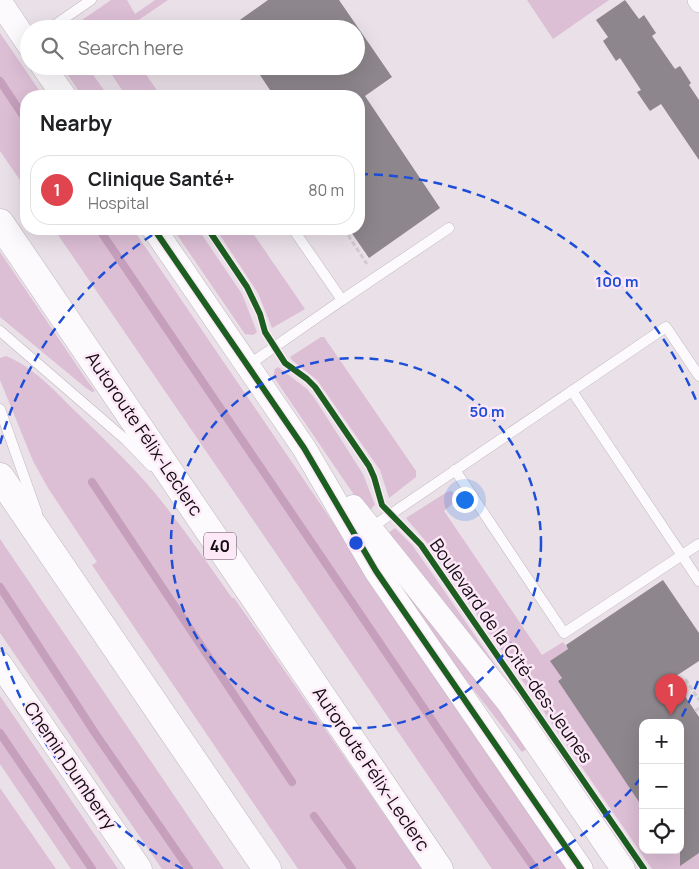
<!DOCTYPE html>
<html lang="en">
<head>
<meta charset="utf-8">
<style>
  :root { --surface:#fff; --page:#f6f6f6; --text:#202124; --muted:#757577; --line:#e0e0e0; --accent:#7c3aed }
  body { margin:0; font-family:Manrope,sans-serif; background:var(--page); color:var(--text) }
  .controls { position:absolute; right:15px; bottom:15px; display:grid; overflow:hidden; border-radius:10px; box-shadow:0 5px 20px #0002 }
  .controls button { width:45px; height:45px; display:grid; place-items:center; padding:0; border:0; border-bottom:1px solid var(--line); background:var(--surface); color:var(--text); font:25px sans-serif }
  .you { position:absolute; left:464px; top:499px; width:18px; height:18px; margin:-12px; border:4px solid #fff; border-radius:50%; background:#1a73e8; box-shadow:0 0 0 8px #1a73e833 }
  .badge { display:grid; place-items:center; width:32px; height:32px; border-radius:50%; background:var(--accent); color:#fff; font-size:16px; font-weight:700 }
  .pin { position:absolute; translate:-50% -41px; filter:drop-shadow(0 1px 2px #0008) }
  .pin::after { content:''; position:absolute; top:26px; width:18px; height:15px; background:inherit; clip-path:polygon(0 0,100% 0,50% 100%) }
  .list { margin:0; padding:0; list-style:none }
  h2 { display:flex; justify-content:space-between; align-items:center; height:65px; margin:0; padding:0 20px; font-size:21px }
  h2 small { font-size:16px; font-weight:400; color:var(--muted) }
  .list li { display:grid; grid-template-columns:32px 1fr auto; gap:15px; align-items:center; box-sizing:border-box; height:70px; margin:0 10px 10px; padding:0 10px; border:1px solid var(--line); border-radius:20px }
  .list b { display:block; font-size:19px; white-space:nowrap }
  .list p { margin:0; font-size:16px; white-space:nowrap; color:var(--muted) }
  .list em { font-size:16px; font-style:normal; color:var(--muted) }
  .icon { flex:none; width:28px; height:28px; fill:none; stroke:currentColor; stroke-width:2; stroke-linecap:round; stroke-linejoin:round }
  .map { position:relative; flex:none; width:699px; height:869px; overflow:hidden }
  .search { position:absolute; background:var(--surface); box-shadow:0 5px 20px #0002; left:20px; top:20px; width:345px; height:55px; display:flex; align-items:center; gap:12px; box-sizing:border-box; padding:0 18px; border-radius:28px; color:var(--muted); font-size:19px }
  .panel { position:absolute; background:var(--surface); box-shadow:0 5px 20px #0002; left:20px; top:90px; width:345px; height:145px; border-radius:20px }
  .map>svg:first-child { display:block }
</style>
</head>
<body>
<div class="map">
<svg width="699" height="869" viewBox="0 0 699 869">
  <rect width="100%" height="100%" fill="#eae0e8"/>
  <!-- green -->
  <g fill="#dcbed5">
    <polygon points="111,0 127,0 135,14 155,0 168,0 137,21 143,29 69,29"/>
    <polygon points="527,0 609,0 553,39"/>
    <polygon points="0,33 43,96 26,96 26,189 0,151"/>
    <polygon points="62,66 87,66 108,96 82,96"/>
    <polygon points="106,66 140,66 161,96 126,96"/>
    <polygon points="54,229 133,229 569,869 492,869"/>
    <polygon points="173,229 198,229 242,294 257,332 253,335 245,334"/>
    <polygon points="216,229 250,229 305,309 272,328 258,293"/>
    <polygon points="0,252 86,379 95,391 92,392 86,388 0,317"/>
    <polygon points="321,337 324,337 416,471 416,477 389,498 380,470 317,380 292,360 290,357"/>
    <path d="M6 356C33 367 54 390 74 410 97 432 120 454 141 477 175 515 203 557 232 598H234L246 615 422 869H298L92 565 97 562 48 488 33 461 0 380V358Z"/>
    <polygon points="278,367 307,389 315,399 363,474 375,505 370,510 363,508 273,376 275,369"/>
    <polygon points="451,491 457,496 457,500 444,511 542,655 563,642 568,649 551,661 562,678 558,681 643,808 643,850 677,850 685,862 699,853 699,869 652,869 430,546 406,518 447,492"/>
    <polygon points="395,528 412,545 436,579 628,858 388,533"/>
    <polygon points="0,539 224,869 162,869 0,633"/>
    <polygon points="386,565 471,668 528,748 522,752 453,663"/>
    <polygon points="0,696 118,869 71,869 0,764"/>
    <polygon points="0,788 56,869 0,869"/>
  </g>
  <g fill="none" stroke-linecap="round" stroke-linejoin="round">
    <!-- stream -->
    <g stroke="#c59fbc" stroke-width="8">
      <polyline points="0,81 26,120"/>
      <polyline points="99,229 476,785 535,869"/>
      <polyline points="92,482 292,782"/>
      <polyline points="0,587 95,733 189,869"/>
      <polyline points="0,733 92,869"/>
      <polyline points="314,816 352,869"/>
    </g>
  </g>
  <!-- building -->
  <g fill="#8d868c">
    <polygon points="268,0 339,0 392,77 365,96 440,208 369,258 349,229 359,229 359,96 274,96 254,66 356,66 356,29 227,29"/>
    <polygon points="625,0 639,19 644,15 656,33 652,36 675,69 680,66 691,83 689,85 699,100 699,160 661,104 650,111 637,92 641,90 620,58 616,61 603,41 608,37 596,20"/>
    <polygon points="663,580 699,633 699,661 673,678 699,717 699,853 680,866 680,723 643,723 643,808 558,681 562,678 550,661 568,649 566,645"/>
  </g>
  <g fill="none" stroke-linecap="round" stroke-linejoin="round">
    <!-- service casing -->
    <g stroke="#bfb7be" stroke-width="11">
      <g id="service">
        <polyline points="49,29 91,0"/>
        <polyline points="342,300 449,228"/>
        <polyline points="0,331 126,440 151,466"/>
        <polyline points="247,366 342,300 293,229"/>
        <polyline points="572,391 699,581"/>
        <polyline points="0,409 37,513"/>
        <polyline points="455,470 564,633 699,544"/>
        <polyline points="369,529 666,327 699,376"/>
      </g>
    </g>
    <!-- minor casing -->
    <g stroke="#bfb7be" stroke-width="20">
      <polyline id="minor" points="697,0 699,3"/>
    </g>
    <!-- tertiary casing -->
    <g stroke="#bfb7be" stroke-width="25">
      <g id="tertiary">
        <polyline points="0,2 29,45"/>
        <polyline points="43,66 64,96"/>
        <polyline points="154,229 304,448 376,571 581,869"/>
        <polyline points="353,507 394,558 509,703 623,869"/>
        <polyline points="0,664 140,869"/>
      </g>
    </g>
    <!-- motorway casing -->
    <g stroke="#bfb7be" stroke-width="29">
      <g id="motorway">
        <polyline points="0,223 439,869"/>
        <polyline points="0,477 267,869"/>
      </g>
    </g>
    <!-- path -->
    <g stroke="#cfccce" stroke-width="3" stroke-dasharray="5 2.5" stroke-linecap="butt">
      <polyline points="344,229 367,264"/>
      <polyline points="675,677 679,684 686,680 699,700"/>
      <polyline points="695,711 699,708"/>
    </g>
    <!-- service -->
    <use href="#service" stroke="#fcfafc" stroke-width="10"/>
    <!-- minor -->
    <use href="#minor" stroke="#fcfafc" stroke-width="19"/>
    <!-- tertiary -->
    <use href="#tertiary" stroke="#fcfafc" stroke-width="24"/>
    <!-- motorway -->
    <use href="#motorway" stroke="#fcfafc" stroke-width="28"/>
    <!-- cycleway casing -->
    <g stroke="#fde8f7" stroke-width="9">
      <g id="cycleway">
        <polyline points="154,229 304,448 376,571 581,869"/>
        <polyline points="208,229 247,287 260,314 265,332 285,363 307,379 315,387 369,466 374,477 382,505 421,545 644,869"/>
      </g>
    </g>
    <!-- cycleway -->
    <use href="#cycleway" stroke="#1b5e20" stroke-width="6"/>
  </g>
  <!-- distance rings -->
  <g fill="none" stroke="#1d4ed8" stroke-width="2.5" stroke-dasharray="9 6">
    <circle cx="356" cy="543" r="185"/>
    <path d="M698 681A369 369 0 0 1 679 722M641 778A369 369 0 0 1 529 869M183 869A369 369 0 0 1 0 642M0 444A369 369 0 0 1 160 230M359 174A369 369 0 0 1 698 405"/>
  </g>
  <g text-anchor="middle" stroke-width="5" stroke-linejoin="round" paint-order="stroke">
    <!-- shield labels -->
    <rect fill="#fde8f7" stroke="#584d55" stroke-width="1" x="204" y="532.5" width="32" height="27" rx="4"/>
    <g font-size="16" font-weight="bold" fill="#120b10">
      <text x="220" y="552">40</text>
    </g>
    <!-- street labels -->
    <g font-size="18" fill="#120b10" stroke="#fde8f7">
      <text transform="translate(144 434) rotate(56)" y="6">Autoroute Félix-Leclerc</text>
      <text transform="translate(511 651) rotate(55)" y="6">Boulevard de la Cité-des-Jeunes</text>
      <text transform="translate(70 766) rotate(56)" y="6">Chemin Dumberry</text>
      <text transform="translate(371 769) rotate(56)" y="6">Autoroute Félix-Leclerc</text>
    </g>
  </g>
  <circle cx="356" cy="543" r="8" fill="#1d4ed8" stroke="#fde8f7" stroke-width="2.5"/>
  <g font-size="15" text-anchor="middle" font-weight="bold" fill="#1d4ed8" stroke="#fde8f7" stroke-width="5" stroke-linejoin="round" paint-order="stroke">
    <text x="617" y="287">100 m</text>
    <text x="487" y="417">50 m</text>
  </g>
</svg>
<div class="controls">
<button>+</button>
<button>−</button>
<button><svg class="icon" aria-label="locate" viewBox="0 0 24 24"><circle cx="12" cy="12" r="6"/><path d="M12 2v4M12 18v4M2 12h4M18 12h4"/></svg></button>
</div>
<div class="you"></div>
<div class="pin badge" style="left:671px;top:715px;background:#e0444e">1</div>
<div class="search"><svg class="icon" aria-label="search" viewBox="0 0 24 24"><circle cx="10" cy="10" r="6"/><path d="M15 15l6 6"/></svg>Search here</div>
<section class="panel">
<h2>Nearby<small></small></h2>
<ul class="list">
<li><span class="badge" style="background:#e0444e">1</span><div><b>Clinique Santé+</b><p>Hospital</p></div><em>80 m</em></li>
</ul>
</section>
</div>
</body>
</html>
